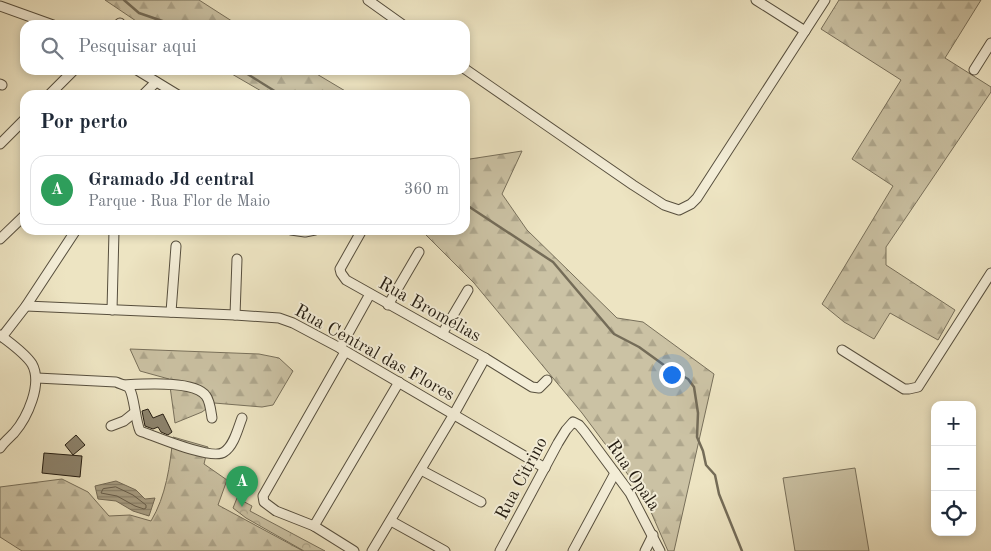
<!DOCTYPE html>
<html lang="pt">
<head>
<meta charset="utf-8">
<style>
  :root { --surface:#fff; --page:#f2f2f3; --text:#1f2937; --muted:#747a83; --line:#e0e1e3; --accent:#111827 }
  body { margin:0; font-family:"Old Standard TT",serif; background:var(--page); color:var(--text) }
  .controls { position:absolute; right:15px; bottom:15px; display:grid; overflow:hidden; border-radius:10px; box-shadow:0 2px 8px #0003 }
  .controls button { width:45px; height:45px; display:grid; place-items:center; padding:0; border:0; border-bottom:1px solid var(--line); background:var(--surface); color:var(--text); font:25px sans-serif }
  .you { position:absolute; left:671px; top:374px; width:18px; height:18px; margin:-12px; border:4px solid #fff; border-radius:50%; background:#1a73e8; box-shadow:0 0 0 8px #1a73e833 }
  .badge { display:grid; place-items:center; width:32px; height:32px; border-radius:50%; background:var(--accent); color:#fff; font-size:16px; font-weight:700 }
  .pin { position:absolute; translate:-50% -41px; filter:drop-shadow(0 1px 2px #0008) }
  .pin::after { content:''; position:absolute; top:26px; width:18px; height:15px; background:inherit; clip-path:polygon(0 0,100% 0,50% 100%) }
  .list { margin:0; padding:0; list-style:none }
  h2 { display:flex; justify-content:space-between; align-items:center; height:65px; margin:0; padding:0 20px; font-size:21px }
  h2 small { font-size:16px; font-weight:400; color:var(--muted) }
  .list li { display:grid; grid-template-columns:32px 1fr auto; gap:15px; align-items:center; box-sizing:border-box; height:70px; margin:0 10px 10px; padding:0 10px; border:1px solid var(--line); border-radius:15px }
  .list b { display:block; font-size:19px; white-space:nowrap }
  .list p { margin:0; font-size:16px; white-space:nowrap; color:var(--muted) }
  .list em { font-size:16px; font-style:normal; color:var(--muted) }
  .icon { flex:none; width:28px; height:28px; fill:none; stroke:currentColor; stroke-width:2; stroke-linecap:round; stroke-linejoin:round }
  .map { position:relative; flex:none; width:991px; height:551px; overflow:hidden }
  .search { position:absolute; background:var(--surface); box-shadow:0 2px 8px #0003; left:20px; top:20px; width:450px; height:55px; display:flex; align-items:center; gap:12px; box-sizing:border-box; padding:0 18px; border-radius:15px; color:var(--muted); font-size:19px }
  .panel { position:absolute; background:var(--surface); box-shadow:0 2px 8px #0003; left:20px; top:90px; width:450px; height:145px; border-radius:15px }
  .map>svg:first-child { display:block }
</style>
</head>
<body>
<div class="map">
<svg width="991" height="551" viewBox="0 0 991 551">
  <defs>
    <pattern id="forest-firs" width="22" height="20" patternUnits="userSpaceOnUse" patternTransform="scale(1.25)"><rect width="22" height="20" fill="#cbc2a4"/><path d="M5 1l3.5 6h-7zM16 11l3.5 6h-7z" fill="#aea68c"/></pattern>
    <pattern id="park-crowns" width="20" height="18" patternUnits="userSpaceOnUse" patternTransform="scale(1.25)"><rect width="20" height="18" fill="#cbc2a4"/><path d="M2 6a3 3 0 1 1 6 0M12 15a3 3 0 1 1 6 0" fill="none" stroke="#aea68c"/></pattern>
    <pattern id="water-rules" width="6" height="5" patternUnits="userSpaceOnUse" patternTransform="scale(1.25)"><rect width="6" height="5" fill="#a9a086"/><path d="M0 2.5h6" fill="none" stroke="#89826c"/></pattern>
  </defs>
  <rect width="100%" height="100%" fill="#ede4c2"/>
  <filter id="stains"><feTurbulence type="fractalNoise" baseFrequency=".004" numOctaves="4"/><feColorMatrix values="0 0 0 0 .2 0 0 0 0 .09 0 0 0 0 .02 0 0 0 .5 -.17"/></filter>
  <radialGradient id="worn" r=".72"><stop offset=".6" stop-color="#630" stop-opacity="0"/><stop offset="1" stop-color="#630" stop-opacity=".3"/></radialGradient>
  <!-- grass -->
  <polygon fill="#cbc2a4" stroke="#78705b" points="855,468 869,551 795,551 783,478"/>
  <!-- forest -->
  <g fill="url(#forest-firs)" stroke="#78705b">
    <polygon points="105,0 199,0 238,25 142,25"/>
    <polygon points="839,0 981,0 945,58 991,87 991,92 886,247 886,265 955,310 938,340 890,313 874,339 844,322 822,304 893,186 852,159 901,80 821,29"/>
    <polygon points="225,70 310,70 352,95 268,95"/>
    <polygon points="522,151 502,194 527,230 617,318 643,322 714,374 674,551 668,551 644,496 582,413 474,283 421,230 465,230 465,157 470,159"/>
    <polygon points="130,349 259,354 279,358 293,371 273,405 262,407 214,403 202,412 175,423 169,379 140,371"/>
    <path d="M173 437 208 447 204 464 227 480 218 505 303 551H22L0 537V487L62 479 88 492 109 516 130 515 151 521C166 496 170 466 173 437Z"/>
  </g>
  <!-- park -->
  <polygon fill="url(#park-crowns)" stroke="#78705b" points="237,498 252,506 250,511 325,551 304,551 246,518 233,508"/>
  <!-- water -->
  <polygon fill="url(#water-rules)" stroke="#746c58" points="116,481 136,490 145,499 155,498 149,516 133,511 116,501 98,499 95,486"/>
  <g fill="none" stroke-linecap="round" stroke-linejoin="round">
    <!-- shore -->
    <polygon stroke="#675e4c" stroke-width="1" points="116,487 133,495 146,505 146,508 144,509 135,506 117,496 101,493 103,489"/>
    <!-- stream -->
    <g stroke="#746c58" stroke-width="2.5">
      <polyline points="124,0 139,13 174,25"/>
      <polyline points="241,70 281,95"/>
      <polyline points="465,204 553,262 614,334 639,347 668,368 688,379 694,387 698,413 697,437 703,451 706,465 715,475 719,494 742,551"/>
    </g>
  </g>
  <!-- building -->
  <g fill="#8d846e" stroke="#251d12">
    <polygon points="148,409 153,418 163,414 172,432 168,435 161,432 158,427 153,429 145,426 142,411"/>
    <polygon points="76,435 85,445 73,455 65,445"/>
    <polygon points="44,453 82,456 80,477 42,473"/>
  </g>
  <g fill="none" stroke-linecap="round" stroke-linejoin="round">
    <!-- street casing -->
    <g stroke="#574f3e" stroke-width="11">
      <g id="street">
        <polyline points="368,0 403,25"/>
        <polyline points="756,0 805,31"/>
        <polyline points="0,6 53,25"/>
        <polyline points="118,25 120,23"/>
        <polyline points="465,69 633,185 664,205 679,210 691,204 697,198 825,0"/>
        <polyline points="137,70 178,95"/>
        <polyline points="974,70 991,43"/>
        <polyline points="0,84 2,85"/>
        <polyline points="49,95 74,70"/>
        <polyline points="143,95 156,82"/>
        <polyline points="0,144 25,119"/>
        <polyline points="291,230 305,232 315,230"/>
        <polyline points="362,230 340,269 341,273 346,280 485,358 532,387 539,388 547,380"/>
        <polyline points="0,239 25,215"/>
        <polyline points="388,305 419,252"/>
        <polyline points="26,306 235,315 279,318 293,323 340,348 545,468"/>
        <polyline points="112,310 114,231"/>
        <polyline points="171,312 176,246"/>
        <polyline points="235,315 237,259"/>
        <polyline points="442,334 468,290"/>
        <path d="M0 335C10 343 25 353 32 364 43 384 27 418 14 433 9 438 4 442 0 448"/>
        <polyline points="2,337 26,306 76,230"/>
        <polyline points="340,348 370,294"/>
        <polyline points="842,350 904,389 909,389 918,387 991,273"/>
        <polyline points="345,352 263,496 264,502 276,511 314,526 354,551"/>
        <path d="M37 378 116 382C120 384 125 385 128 387 134 392 135 420 140 431 155 436 212 461 224 452 234 446 238 428 242 418"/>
        <path d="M124 385C142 384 195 380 206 396 210 401 211 412 212 418"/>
        <polyline points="111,426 124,421 134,413"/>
        <polyline points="421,470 481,502"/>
        <polyline points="391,521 445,551"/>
        <polyline points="314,526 399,382"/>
        <polyline points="372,551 454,414 485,358"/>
        <polyline points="500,551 558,443 566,430 573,422 579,425 584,431 630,493 660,551"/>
        <polyline points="573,551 615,473"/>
        <polyline points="645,551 653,535"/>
      </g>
    </g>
    <!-- street -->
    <use href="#street" stroke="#f3edd7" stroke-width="9"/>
  </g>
  <g text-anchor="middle" stroke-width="4" stroke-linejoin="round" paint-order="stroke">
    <!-- street labels -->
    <g font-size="18" fill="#251d12" stroke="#f3edd7">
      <text transform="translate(430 309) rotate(29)" y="6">Rua Bromélias</text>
      <text transform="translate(375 352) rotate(29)" y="6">Rua Central das Flores</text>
      <text transform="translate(634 475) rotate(56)" y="6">Rua Opala</text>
      <text transform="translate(521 478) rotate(-62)" y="6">Rua Citrino</text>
    </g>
  </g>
  <rect width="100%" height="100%" filter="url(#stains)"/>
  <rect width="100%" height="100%" fill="url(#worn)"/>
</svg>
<div class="controls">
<button>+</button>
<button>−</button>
<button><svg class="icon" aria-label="locate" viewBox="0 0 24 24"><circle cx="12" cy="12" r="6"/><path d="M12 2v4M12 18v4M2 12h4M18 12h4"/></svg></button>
</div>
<div class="you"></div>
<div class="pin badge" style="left:242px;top:507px;background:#2e9e5b">A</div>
<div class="search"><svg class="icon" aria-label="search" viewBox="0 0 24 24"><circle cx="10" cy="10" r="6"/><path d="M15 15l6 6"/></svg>Pesquisar aqui</div>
<section class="panel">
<h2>Por perto<small></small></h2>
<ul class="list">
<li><span class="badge" style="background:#2e9e5b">A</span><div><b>Gramado Jd central</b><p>Parque · Rua Flor de Maio</p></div><em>360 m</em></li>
</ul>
</section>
</div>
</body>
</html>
